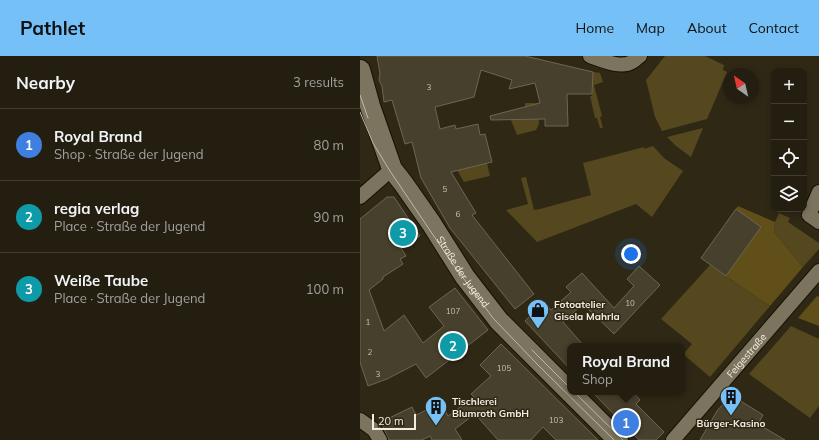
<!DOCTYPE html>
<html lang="en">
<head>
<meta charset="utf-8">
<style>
  :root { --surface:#231e10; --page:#2f2b1e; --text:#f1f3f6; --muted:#a3a29f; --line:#403c30; --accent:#75c0f6 }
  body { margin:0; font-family:Mulish,sans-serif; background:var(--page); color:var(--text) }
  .controls { position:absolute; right:12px; top:12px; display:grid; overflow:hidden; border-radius:8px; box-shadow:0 2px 6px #0003 }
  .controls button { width:36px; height:36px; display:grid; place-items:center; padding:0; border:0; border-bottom:1px solid var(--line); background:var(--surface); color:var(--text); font:20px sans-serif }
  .compass { position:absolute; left:363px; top:12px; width:36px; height:36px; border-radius:50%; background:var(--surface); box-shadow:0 2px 6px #0003; rotate:326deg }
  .scale { position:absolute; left:12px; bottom:10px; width:44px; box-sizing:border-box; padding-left:4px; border:2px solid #f1ede1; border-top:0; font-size:11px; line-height:14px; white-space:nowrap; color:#f1ede1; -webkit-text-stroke:3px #2f2815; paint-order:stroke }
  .you { position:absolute; left:271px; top:198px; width:14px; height:14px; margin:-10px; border:3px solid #fff; border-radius:50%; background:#1a73e8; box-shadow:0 0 0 6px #1a73e833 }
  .badge { display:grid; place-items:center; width:26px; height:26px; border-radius:50%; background:var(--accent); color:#fff; font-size:13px; font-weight:700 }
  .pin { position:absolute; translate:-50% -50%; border:2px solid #fff; box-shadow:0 1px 4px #0006 }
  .popup { position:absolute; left:207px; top:287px; width:118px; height:52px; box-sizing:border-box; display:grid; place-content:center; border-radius:8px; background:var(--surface); filter:drop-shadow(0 1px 3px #0005); font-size:13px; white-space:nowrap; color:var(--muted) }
  .popup b { font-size:15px; color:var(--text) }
  .popup::after { content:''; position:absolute; left:50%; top:100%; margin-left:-8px; border:8px solid transparent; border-top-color:var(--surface) }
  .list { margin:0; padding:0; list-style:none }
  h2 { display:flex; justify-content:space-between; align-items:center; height:52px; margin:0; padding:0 16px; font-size:17px }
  h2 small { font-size:13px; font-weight:400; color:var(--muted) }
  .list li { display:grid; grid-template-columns:26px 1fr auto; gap:12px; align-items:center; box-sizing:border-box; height:72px; padding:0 16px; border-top:1px solid var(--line) }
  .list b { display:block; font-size:15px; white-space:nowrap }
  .list p { margin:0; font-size:13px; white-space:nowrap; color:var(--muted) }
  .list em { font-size:13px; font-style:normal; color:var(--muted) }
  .icon { flex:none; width:22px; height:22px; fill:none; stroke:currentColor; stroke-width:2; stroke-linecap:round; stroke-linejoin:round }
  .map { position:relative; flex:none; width:459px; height:384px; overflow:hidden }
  header { display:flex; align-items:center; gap:24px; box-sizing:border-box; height:56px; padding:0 20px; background:var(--accent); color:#111 }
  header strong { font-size:19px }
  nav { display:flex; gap:22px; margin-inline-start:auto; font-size:14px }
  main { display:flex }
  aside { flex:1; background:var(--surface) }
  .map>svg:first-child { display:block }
</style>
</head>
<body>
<header>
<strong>Pathlet</strong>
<nav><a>Home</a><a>Map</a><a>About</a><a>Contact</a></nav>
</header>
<main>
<aside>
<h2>Nearby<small>3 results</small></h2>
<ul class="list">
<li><span class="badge" style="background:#3f7fe0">1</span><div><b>Royal Brand</b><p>Shop · Straße der Jugend</p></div><em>80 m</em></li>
<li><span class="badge" style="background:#0f9aa8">2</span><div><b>regia verlag</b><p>Place · Straße der Jugend</p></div><em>90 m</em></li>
<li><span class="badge" style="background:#0f9aa8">3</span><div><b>Weiße Taube</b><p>Place · Straße der Jugend</p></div><em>100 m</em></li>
</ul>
</aside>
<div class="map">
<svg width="459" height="384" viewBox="0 0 459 384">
  <rect width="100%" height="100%" fill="#2f2815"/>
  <!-- green -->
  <g fill="#55471e">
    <polygon points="305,0 345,0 364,9 363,14 367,16 347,63 302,75 295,61 286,24"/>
    <polygon points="233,16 240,17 243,26 234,29 242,60 240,61 243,72 240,72 237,62 235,62 230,40 232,40"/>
    <polygon points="165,47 178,47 179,68 176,74 157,79 151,64 165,63"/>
    <polygon points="343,72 331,101 316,90 307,81"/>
    <polygon points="293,90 304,102 323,115 292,161 276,148 177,186 146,154 168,148 161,122 166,121 174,154 180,153 231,139 223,107 284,91 284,93"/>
    <polygon points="127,107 130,120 104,126 97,114"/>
    <polygon points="419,157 430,162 428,166 459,187 459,193 443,211 414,176 415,166"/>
    <polygon points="350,209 410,250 350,321 323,298 332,288 301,263"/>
    <polygon points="431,270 459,283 459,350 450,362 389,318"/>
  </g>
  <!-- forest -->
  <g fill="#604f19">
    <polygon points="378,150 415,166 414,176 443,211 410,250 366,220 400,171 376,153"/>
    <polygon points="457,240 459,241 459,270 438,262"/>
  </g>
  <!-- building -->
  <g fill="#47402c" stroke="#6d6651">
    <polygon points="17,0 165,0 233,16 232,38 207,38 208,70 185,70 185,63 131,64 130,60 180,47 175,27 149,33 152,24 121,14 114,41 75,51 80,73 95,69 96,73 118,68 120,79 125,78 132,106 91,116 116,157 112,159 174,238 155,253 90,172 61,122 52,86 45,88 32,44 24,46 22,30 19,24 20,18"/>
    <polygon points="27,141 34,141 60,180 41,192 46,200 40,203 43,208 23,221 23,223 9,234 24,275 44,259 63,287 84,270 69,251 95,232 128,274 66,322 56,308 27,323 8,330 0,306 0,163"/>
    <polygon points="376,153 401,171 366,220 341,202"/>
    <polygon points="279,210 300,229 254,278 223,248 203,266 224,290 210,290 210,313 165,265 184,246 191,254 211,236 206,231 222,217 254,252 274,230 267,223"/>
    <polygon points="141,288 238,384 196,384 183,371 171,384 138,384 115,358 95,373 102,384 72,384 70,380 62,384 29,384 21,366 52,351 56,359 81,347 88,360 114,341 111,338 131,320 120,309"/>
    <polygon points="232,336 273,336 280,344 276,348 304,376 296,384 279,384"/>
    <polygon points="379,344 403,359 398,368 425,384 340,384 357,355 364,347 374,352"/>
  </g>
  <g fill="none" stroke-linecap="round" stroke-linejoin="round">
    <!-- minor casing -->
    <g stroke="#171101" stroke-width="16">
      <g id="minor">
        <path d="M230 0C242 4 260 13 272 6 275 4 277 2 280 0"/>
        <polyline points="459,136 449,159 459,166"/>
        <polyline points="0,141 32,113"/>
        <polyline points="0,364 14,374 20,384"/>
        <path id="s1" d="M313 384 459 215"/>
      </g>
    </g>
    <!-- secondary casing -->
    <g stroke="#171101" stroke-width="22">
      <g id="secondary">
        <path id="s2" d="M0 14 10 50 32 113 43 127 71 167 105 221 139 265 258 384"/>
      </g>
    </g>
    <!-- minor -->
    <use href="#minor" stroke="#7c745f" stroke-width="14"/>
    <!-- secondary -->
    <use href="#secondary" stroke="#7c745f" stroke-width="20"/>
    <!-- tram -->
    <g stroke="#beb9ab" stroke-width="1">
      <polyline points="0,39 8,62"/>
      <polyline points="0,56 13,87 30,115 92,207 133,262 177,308 254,384"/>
      <polyline points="172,294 210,332"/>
      <polyline points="214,336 263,384"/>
    </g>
  </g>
  <!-- icons -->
  <defs>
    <g id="shop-pin" transform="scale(1.15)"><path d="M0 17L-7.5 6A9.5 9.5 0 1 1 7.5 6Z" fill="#75c0f6" stroke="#2f2815"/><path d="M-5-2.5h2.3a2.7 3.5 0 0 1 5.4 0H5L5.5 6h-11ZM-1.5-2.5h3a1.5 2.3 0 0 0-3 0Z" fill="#111"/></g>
    <g id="building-pin" transform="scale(1.15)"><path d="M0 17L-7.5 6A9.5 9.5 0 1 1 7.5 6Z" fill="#75c0f6" stroke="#2f2815"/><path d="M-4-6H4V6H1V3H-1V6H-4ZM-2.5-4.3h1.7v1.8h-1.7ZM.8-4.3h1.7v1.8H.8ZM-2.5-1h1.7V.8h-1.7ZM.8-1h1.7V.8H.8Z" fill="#111"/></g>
  </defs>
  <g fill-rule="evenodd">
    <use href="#shop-pin" x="178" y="254"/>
    <use href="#building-pin" x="371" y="341"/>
    <use href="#building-pin" x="76" y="351"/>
  </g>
  <g text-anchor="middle" stroke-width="3" stroke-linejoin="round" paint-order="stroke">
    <!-- number labels -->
    <g font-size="8" fill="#c6c2b4">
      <text x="69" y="34">3</text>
      <text x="85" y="136">5</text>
      <text x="98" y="161">6</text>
      <text x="270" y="250">10</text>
      <text x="93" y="258">107</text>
      <text x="8" y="269">1</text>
      <text x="10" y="299">2</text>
      <text x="144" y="315">105</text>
      <text x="18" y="321">3</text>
      <text x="196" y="367">103</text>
    </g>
    <!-- street labels -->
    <g font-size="10" fill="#f1ede1" stroke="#2f2815">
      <text dy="4" stroke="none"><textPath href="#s2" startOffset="229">Straße der Jugend</textPath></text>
      <text dy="4" stroke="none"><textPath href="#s1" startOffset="112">Feigestraße</textPath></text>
    </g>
    <!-- poi labels -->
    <g font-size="10" font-weight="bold" fill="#f1ede1" stroke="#2f2815" text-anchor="start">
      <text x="194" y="252">Fotoatelier<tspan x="194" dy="12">Gisela Mahrla</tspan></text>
      <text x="92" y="349">Tischlerei<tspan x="92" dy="12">Blumroth GmbH</tspan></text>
      <text x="371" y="371" text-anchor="middle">Bürger-Kasino</text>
    </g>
  </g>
</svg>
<div class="controls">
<button>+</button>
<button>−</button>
<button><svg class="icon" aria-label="locate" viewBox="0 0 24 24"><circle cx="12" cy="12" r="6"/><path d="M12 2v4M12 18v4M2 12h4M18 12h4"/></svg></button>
<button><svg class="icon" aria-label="layers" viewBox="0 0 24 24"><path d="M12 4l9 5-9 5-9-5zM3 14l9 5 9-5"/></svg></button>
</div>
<svg class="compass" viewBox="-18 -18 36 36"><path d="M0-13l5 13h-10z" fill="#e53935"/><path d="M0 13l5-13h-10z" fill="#a3a29f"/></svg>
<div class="scale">20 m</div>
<div class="you"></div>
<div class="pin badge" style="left:266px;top:367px;background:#3f7fe0">1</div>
<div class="popup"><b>Royal Brand</b>Shop</div>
<div class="pin badge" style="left:93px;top:290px;background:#0f9aa8">2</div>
<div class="pin badge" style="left:43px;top:177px;background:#0f9aa8">3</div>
</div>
</main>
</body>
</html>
